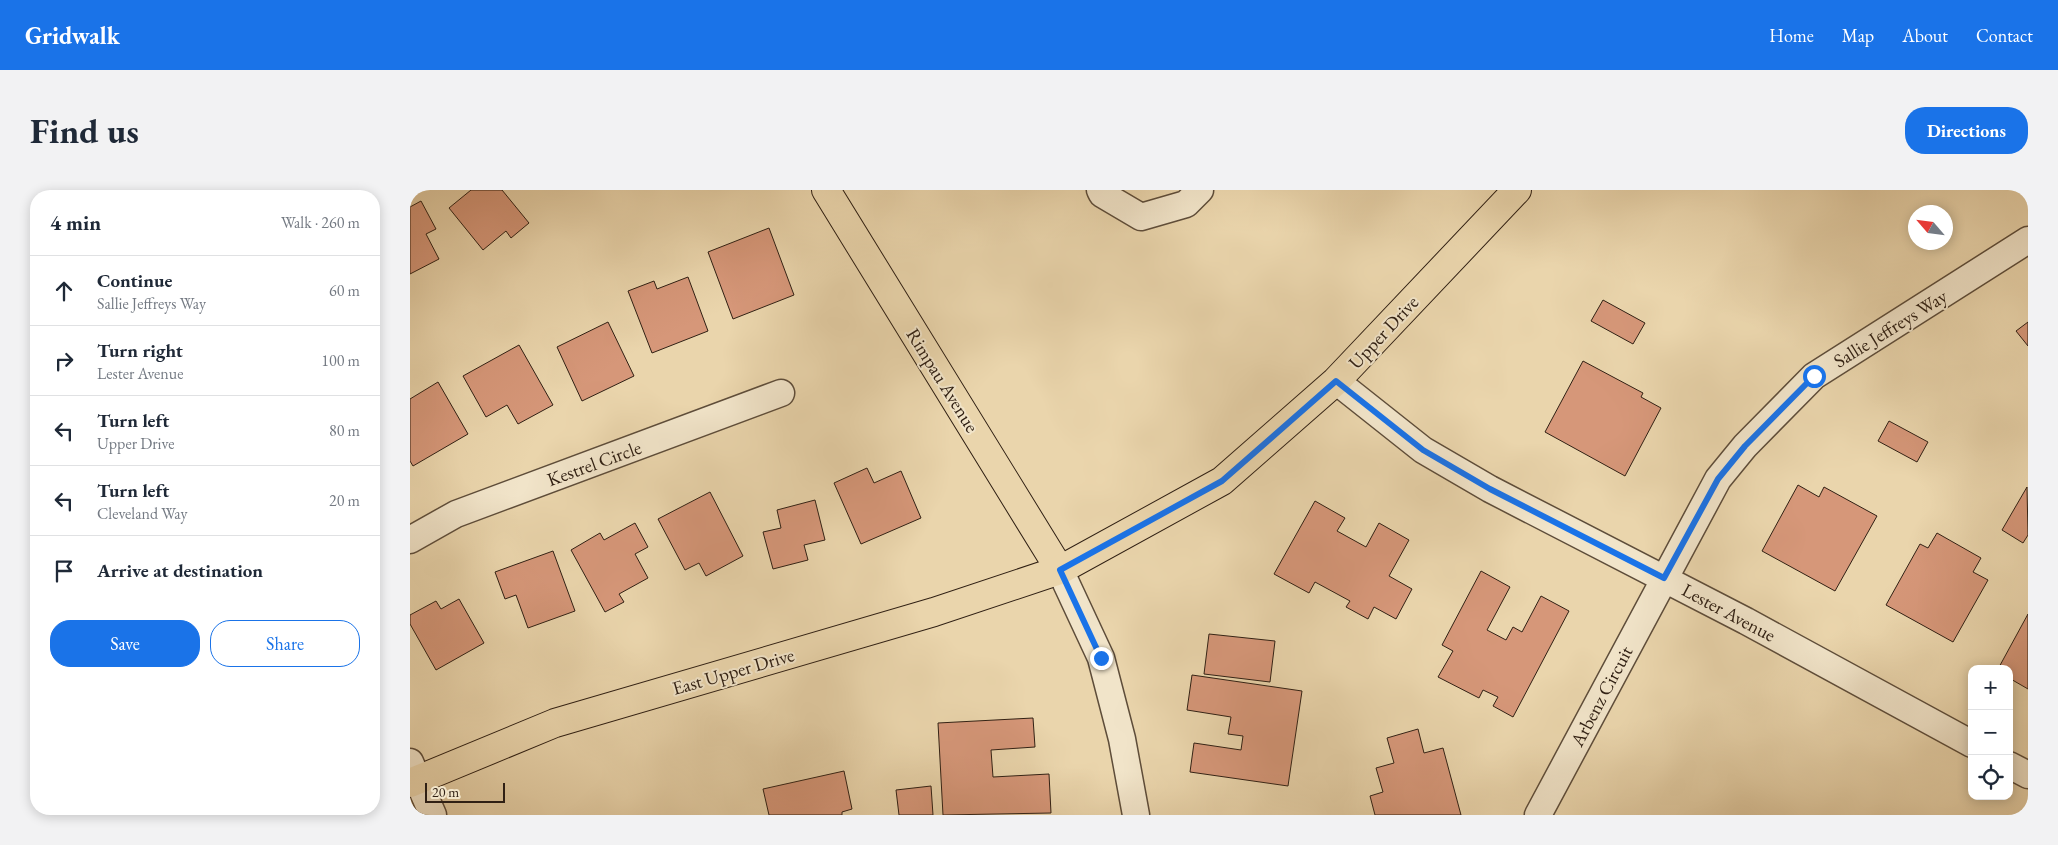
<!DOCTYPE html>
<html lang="en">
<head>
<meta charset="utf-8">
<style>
  :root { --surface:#fff; --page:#f2f2f3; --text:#1f2937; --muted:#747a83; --line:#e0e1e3; --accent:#1a73e8 }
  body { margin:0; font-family:"EB Garamond",serif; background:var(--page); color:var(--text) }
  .controls { position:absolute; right:15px; bottom:15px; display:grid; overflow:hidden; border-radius:10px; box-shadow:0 2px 12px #0003 }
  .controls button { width:45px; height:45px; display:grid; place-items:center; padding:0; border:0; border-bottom:1px solid var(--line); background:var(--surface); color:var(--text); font:25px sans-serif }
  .compass { position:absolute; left:1498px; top:15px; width:45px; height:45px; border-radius:50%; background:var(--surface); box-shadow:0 2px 12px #0003; rotate:298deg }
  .scale { position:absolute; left:15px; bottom:12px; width:80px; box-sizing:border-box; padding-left:5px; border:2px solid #302014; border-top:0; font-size:14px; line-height:18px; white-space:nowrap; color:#302014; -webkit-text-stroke:4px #f1e4c9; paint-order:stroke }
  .stop { position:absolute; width:15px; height:15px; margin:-11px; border:4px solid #1a73e8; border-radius:50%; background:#fff }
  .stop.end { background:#1a73e8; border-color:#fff; box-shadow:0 1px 5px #0008 }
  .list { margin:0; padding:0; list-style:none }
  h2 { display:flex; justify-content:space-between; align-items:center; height:65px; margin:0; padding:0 20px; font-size:21px }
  h2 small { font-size:16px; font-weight:400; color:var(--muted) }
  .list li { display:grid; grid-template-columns:32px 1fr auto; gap:15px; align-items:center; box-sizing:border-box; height:70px; padding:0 20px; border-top:1px solid var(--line) }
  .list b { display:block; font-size:19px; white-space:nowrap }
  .list p { margin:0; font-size:16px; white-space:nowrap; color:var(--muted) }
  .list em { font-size:16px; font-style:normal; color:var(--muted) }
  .actions { display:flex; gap:10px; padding:15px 20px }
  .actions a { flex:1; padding:11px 0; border:1px solid var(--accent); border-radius:20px; text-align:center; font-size:18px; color:var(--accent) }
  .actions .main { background:var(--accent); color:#fff }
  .icon { flex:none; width:28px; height:28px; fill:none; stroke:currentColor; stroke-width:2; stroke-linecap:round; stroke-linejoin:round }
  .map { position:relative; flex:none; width:1618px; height:625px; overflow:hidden; border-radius:20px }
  header { display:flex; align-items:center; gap:30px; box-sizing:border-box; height:70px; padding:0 25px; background:var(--accent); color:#fff }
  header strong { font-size:24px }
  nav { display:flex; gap:28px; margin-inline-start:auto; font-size:18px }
  .intro { display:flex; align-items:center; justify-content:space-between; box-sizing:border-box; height:120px; padding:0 30px }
  h1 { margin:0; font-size:35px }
  .button { padding:12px 22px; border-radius:20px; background:var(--accent); color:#fff; font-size:18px; font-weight:700 }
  main { display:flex; gap:30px; padding:0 30px }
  aside { flex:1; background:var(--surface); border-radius:20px; box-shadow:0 2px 12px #0003 }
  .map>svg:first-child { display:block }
</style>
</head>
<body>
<header>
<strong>Gridwalk</strong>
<nav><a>Home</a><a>Map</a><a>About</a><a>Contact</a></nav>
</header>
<div class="intro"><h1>Find us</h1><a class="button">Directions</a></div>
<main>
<aside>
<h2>4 min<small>Walk · 260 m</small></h2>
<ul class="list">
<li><svg class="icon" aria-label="ahead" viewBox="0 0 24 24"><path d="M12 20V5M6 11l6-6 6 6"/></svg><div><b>Continue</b><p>Sallie Jeffreys Way</p></div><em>60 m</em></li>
<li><svg class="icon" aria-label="right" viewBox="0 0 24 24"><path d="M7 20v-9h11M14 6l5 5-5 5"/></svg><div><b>Turn right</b><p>Lester Avenue</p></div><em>100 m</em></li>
<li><svg class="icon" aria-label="left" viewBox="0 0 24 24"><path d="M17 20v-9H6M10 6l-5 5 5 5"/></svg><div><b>Turn left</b><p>Upper Drive</p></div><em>80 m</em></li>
<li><svg class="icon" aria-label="left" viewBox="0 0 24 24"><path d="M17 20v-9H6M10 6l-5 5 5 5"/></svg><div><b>Turn left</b><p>Cleveland Way</p></div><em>20 m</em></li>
<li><svg class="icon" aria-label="arrive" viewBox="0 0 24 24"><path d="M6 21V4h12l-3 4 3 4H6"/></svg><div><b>Arrive at destination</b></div></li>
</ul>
<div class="actions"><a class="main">Save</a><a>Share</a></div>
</aside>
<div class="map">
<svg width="1618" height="625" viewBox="0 0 1618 625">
  <rect width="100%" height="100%" fill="#ead5ac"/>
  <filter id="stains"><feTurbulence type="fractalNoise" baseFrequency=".004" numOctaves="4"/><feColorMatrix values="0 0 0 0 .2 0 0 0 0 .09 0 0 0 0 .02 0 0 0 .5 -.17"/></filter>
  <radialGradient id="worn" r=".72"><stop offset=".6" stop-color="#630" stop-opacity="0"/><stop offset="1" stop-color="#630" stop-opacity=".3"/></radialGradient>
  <!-- building -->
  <g fill="#d69779" stroke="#302014">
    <polygon points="61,0 92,0 119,33 101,48 96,41 73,60 39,18"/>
    <polygon points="11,11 26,39 16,44 29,69 0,84 0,17"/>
    <polygon points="359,38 384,105 323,129 298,62"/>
    <polygon points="278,87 298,141 242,163 218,101 244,91 247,99"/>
    <polygon points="1193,110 1235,133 1223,154 1181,131"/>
    <polygon points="198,132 224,186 172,211 147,157"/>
    <polygon points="1618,132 1618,156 1606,141"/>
    <polygon points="109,155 143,215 108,234 97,215 76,227 53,186"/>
    <polygon points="1173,171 1233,203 1231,207 1251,218 1215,286 1135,242"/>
    <polygon points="28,192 58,244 3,276 0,271 0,209"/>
    <polygon points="1479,231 1518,252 1507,272 1468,251"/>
    <polygon points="457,278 464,293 491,281 511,328 451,354 424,293"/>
    <polygon points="1388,295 1409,307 1414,297 1467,326 1425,401 1352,361"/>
    <polygon points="1617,297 1618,345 1613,353 1592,340"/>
    <polygon points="300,302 333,366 296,386 289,373 275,380 248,329"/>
    <polygon points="405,310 415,350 394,355 398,370 363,379 353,342 371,338 367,320"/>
    <polygon points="905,311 935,328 927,341 956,357 969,333 999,350 979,386 1002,399 986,429 964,417 958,429 936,417 940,411 905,392 899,403 864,384"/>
    <polygon points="225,333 238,357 225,364 238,388 209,404 214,412 195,422 161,360 190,343 194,350"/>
    <polygon points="1527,343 1571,368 1563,382 1578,390 1543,452 1476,415 1510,354 1518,358"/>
    <polygon points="143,361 165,421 118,438 106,405 95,409 85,382"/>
    <polygon points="1071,381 1100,397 1077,440 1096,450 1103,437 1112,442 1131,406 1159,421 1103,527 1083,516 1088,507 1073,500 1069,508 1028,487 1043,461 1032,455"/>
    <polygon points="49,409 74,453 26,480 0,434 0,425 26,411 31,419"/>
    <polygon points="1618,424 1618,499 1599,488 1599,479 1588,479"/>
    <polygon points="799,444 865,451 860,492 794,484"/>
    <polygon points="782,485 892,501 878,596 780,582 784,553 831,560 833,546 818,544 821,527 777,520"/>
    <polygon points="623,528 625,557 581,560 583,587 639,584 641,623 533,625 528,533"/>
    <polygon points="1008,539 1014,563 1033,558 1051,625 965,625 960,606 973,602 966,578 984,573 977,548"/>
    <polygon points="434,581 442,619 432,622 432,625 359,625 353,599"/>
    <polygon points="521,596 523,625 489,625 486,600"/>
  </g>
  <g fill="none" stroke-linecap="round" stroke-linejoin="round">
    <!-- minor casing -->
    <g stroke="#5e4d3a" stroke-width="29">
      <g id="minor">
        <polyline points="690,0 692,4 731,27 776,14 790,0"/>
        <polyline points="926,191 1013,260 1080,299 1336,431 1562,554"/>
        <polyline points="0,350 46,324 371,203"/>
        <polyline points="650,380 691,468 712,549 726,625"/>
        <polyline points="0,572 23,625"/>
        <polyline points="1599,575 1618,585"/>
        <polyline points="1128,625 1308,289 1335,256 1404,186 1618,50"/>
      </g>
    </g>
    <!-- major casing -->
    <g stroke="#302014" stroke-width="30">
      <g id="major">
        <polyline points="416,0 650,380"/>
        <polyline points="0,593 145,533 524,422 650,380 812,291 926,191 1107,0"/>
      </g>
    </g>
    <!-- minor -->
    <use href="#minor" stroke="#f1e4c9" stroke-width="26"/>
    <!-- major -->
    <use href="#major" stroke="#ead5ac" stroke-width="28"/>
  </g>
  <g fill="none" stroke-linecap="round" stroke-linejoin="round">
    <!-- route -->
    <polyline stroke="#1a73e8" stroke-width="6" points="691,468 650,380 812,291 926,191 1013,260 1080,299 1254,388 1308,289 1335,256 1404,186"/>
  </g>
  <g text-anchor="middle" stroke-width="4" stroke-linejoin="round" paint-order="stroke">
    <!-- street labels -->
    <g font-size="19" fill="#302014" stroke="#f1e4c9">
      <text transform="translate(1480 138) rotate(-32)" y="7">Sallie Jeffreys Way</text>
      <text transform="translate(973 142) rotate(-47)" y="7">Upper Drive</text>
      <text transform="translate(533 190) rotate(58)" y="7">Rimpau Avenue</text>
      <text transform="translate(184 273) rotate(-20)" y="7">Kestrel Circle</text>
      <text transform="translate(1319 422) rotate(28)" y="7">Lester Avenue</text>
      <text transform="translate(323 481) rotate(-16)" y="7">East Upper Drive</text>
      <text transform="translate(1191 506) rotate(-62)" y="7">Arbenz Circuit</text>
    </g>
  </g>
  <rect width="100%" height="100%" filter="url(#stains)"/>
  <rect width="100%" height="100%" fill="url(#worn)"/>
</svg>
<div class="controls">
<button>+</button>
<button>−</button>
<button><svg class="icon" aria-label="locate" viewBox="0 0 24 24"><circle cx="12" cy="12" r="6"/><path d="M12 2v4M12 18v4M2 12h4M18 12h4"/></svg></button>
</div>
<svg class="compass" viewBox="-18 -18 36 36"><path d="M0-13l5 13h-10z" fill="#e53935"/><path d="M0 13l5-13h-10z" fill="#747a83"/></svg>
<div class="scale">20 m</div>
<div class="stop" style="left:1404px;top:186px"></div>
<div class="stop end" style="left:691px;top:468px"></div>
</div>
</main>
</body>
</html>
